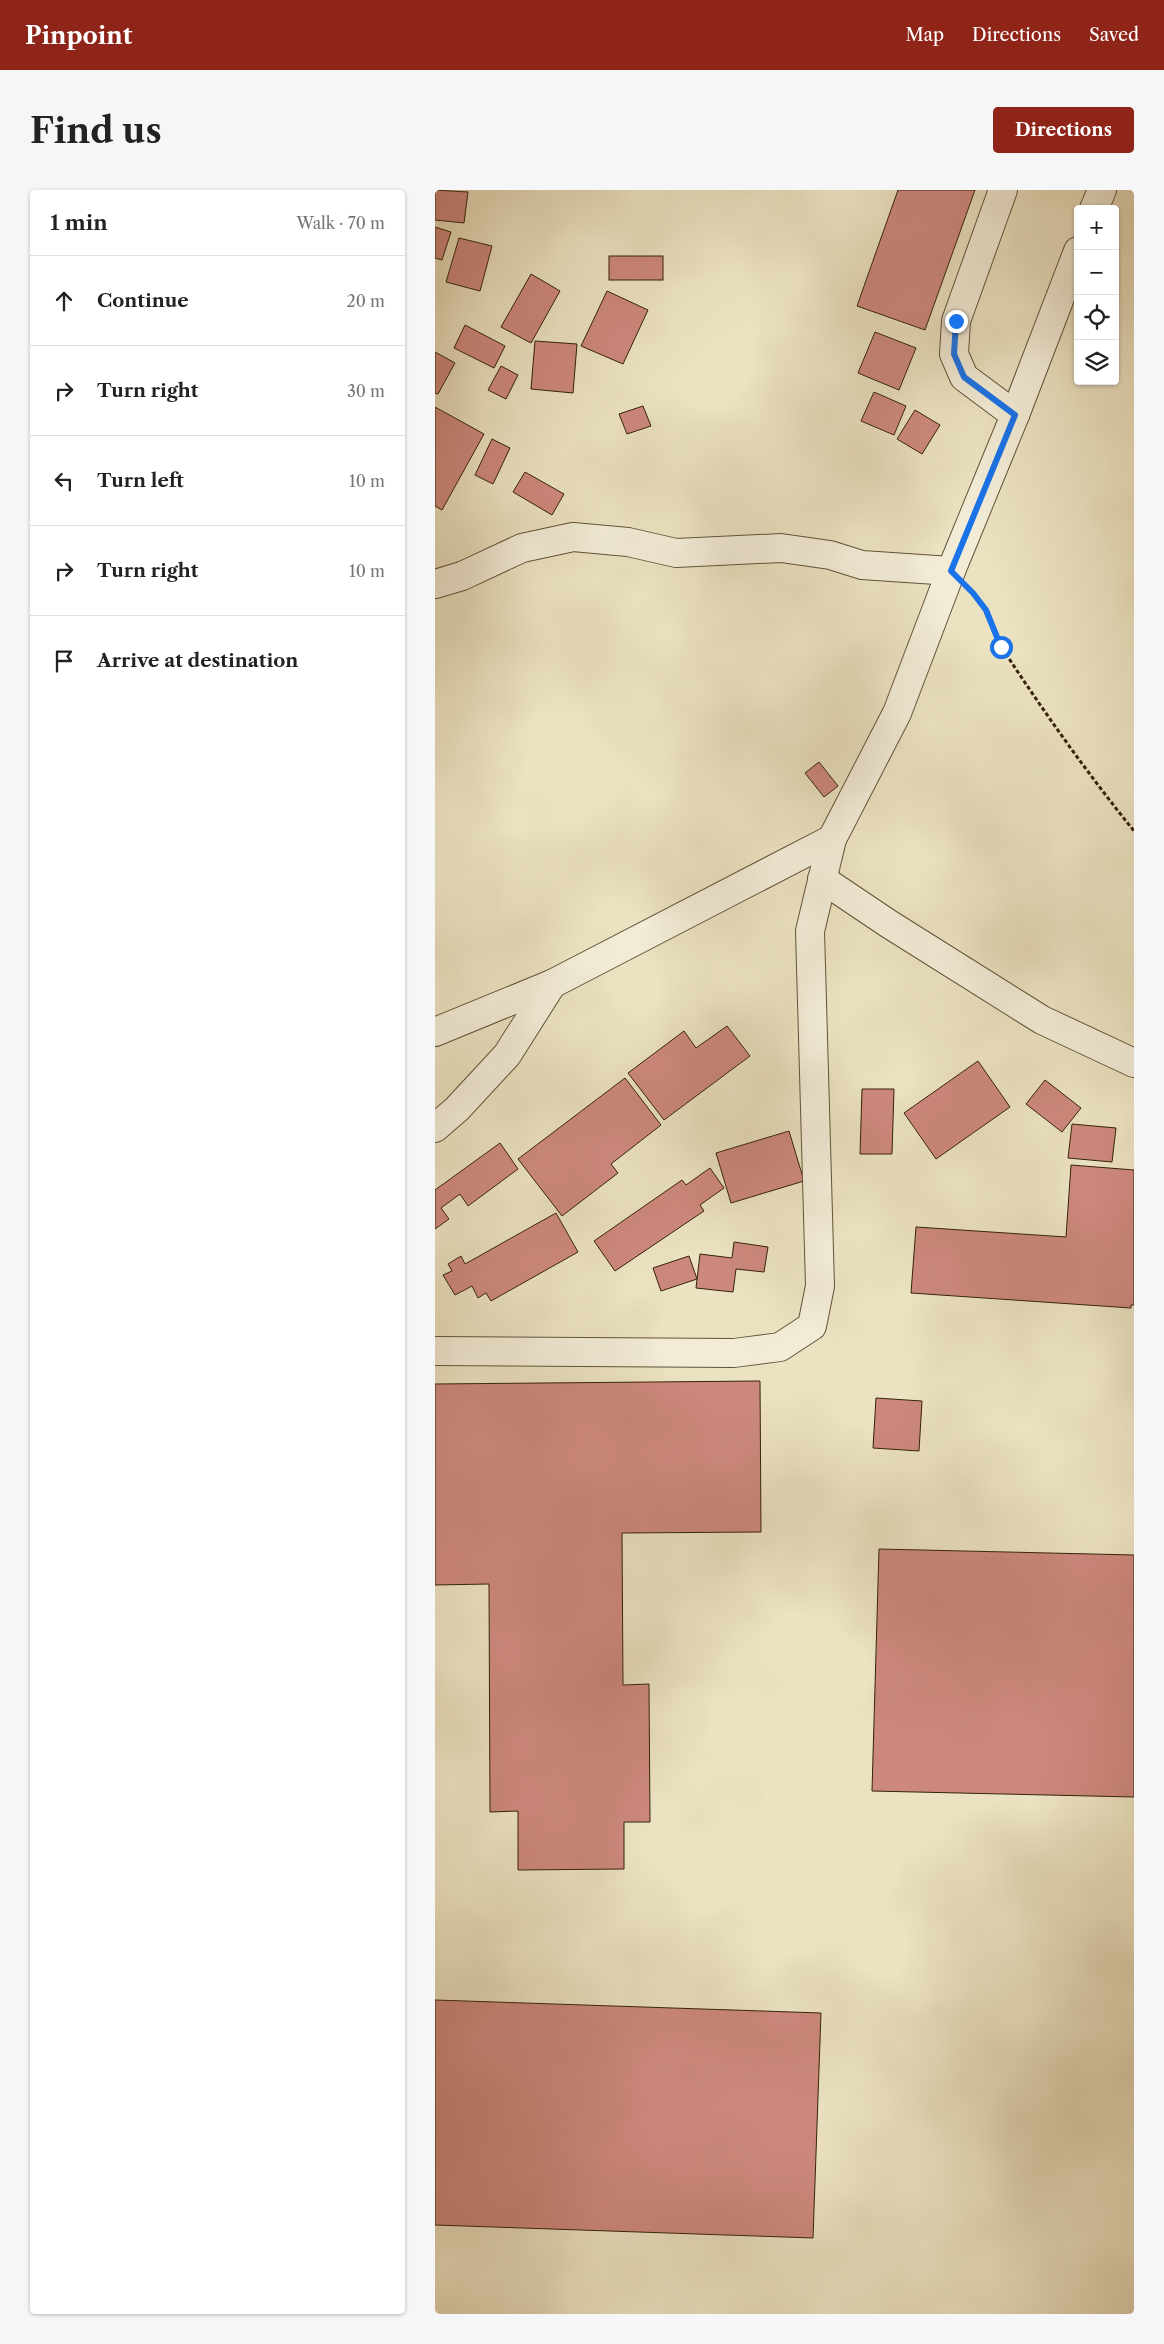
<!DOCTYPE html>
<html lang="en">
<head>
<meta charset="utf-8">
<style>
  :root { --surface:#fff; --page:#f6f6f6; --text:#222; --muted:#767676; --line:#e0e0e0; --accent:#8f2418 }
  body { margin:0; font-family:"Libre Caslon Text",serif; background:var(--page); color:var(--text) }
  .controls { position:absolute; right:15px; top:15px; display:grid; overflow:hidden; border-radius:5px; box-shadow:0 1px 4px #0004 }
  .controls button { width:45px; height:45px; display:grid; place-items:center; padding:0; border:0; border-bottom:1px solid var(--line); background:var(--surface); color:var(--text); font:25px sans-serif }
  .stop { position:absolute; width:15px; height:15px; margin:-11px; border:4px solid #1a73e8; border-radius:50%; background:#fff }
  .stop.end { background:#1a73e8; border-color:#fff; box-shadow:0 1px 5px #0008 }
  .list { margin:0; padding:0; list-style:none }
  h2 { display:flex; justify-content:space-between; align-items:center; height:65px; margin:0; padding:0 20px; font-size:21px }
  h2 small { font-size:16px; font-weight:400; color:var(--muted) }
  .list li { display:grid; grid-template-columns:32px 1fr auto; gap:15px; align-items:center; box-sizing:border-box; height:90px; padding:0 20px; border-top:1px solid var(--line) }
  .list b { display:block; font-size:19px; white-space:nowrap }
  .list em { font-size:16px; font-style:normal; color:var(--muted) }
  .icon { flex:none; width:28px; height:28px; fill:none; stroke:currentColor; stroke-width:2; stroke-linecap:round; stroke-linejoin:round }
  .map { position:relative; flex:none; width:699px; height:2124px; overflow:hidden; border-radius:5px }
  header { display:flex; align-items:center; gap:30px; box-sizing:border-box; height:70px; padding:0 25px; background:var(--accent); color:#fff }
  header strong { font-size:24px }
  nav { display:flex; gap:28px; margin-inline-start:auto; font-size:18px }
  .intro { display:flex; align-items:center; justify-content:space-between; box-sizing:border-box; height:120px; padding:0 30px }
  h1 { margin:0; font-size:35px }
  .button { padding:12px 22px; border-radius:5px; background:var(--accent); color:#fff; font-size:18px; font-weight:700 }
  main { display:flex; gap:30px; padding:0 30px }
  aside { flex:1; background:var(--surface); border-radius:5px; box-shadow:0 1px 4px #0004 }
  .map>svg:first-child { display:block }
</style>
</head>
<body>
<header>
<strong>Pinpoint</strong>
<nav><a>Map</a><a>Directions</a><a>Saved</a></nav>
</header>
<div class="intro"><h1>Find us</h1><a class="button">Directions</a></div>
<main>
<aside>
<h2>1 min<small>Walk · 70 m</small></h2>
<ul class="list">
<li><svg class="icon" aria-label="ahead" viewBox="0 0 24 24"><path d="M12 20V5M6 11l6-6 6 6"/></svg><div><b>Continue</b></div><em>20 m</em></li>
<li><svg class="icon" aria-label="right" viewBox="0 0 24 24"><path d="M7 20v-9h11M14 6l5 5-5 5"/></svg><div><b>Turn right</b></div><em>30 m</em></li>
<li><svg class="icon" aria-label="left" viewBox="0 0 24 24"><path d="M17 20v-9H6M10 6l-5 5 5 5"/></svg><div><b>Turn left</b></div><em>10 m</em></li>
<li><svg class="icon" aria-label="right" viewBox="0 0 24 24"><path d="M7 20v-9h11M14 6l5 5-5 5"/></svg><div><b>Turn right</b></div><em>10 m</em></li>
<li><svg class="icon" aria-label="arrive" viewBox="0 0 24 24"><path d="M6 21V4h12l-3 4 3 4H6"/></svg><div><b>Arrive at destination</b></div></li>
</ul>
</aside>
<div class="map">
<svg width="699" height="2124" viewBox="0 0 699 2124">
  <rect width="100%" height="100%" fill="#ebe2c1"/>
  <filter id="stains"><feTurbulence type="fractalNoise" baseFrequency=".004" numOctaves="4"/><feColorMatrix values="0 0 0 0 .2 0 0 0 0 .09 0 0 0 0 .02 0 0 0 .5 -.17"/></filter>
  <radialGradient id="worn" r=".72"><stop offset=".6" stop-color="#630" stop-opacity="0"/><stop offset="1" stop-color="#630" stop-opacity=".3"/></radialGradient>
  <!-- building -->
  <g fill="#cd887e" stroke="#34220b">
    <polygon points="0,0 33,2 29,33 0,30"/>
    <polygon points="463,0 540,0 490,140 422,116"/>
    <polygon points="0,37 16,42 7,70 0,68"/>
    <polygon points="24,48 57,56 45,101 11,92"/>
    <rect x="174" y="66" width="54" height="24"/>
    <polygon points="96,84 125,101 96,153 66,137"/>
    <polygon points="172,101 213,120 188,174 146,156"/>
    <polygon points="30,135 70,156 59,178 19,158"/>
    <polygon points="440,142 481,158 464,200 423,183"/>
    <polygon points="100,151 142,154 138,203 96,199"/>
    <polygon points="0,162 20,173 3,204 0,203"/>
    <polygon points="66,176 83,185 71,209 53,200"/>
    <polygon points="439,202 471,216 459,245 426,231"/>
    <polygon points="208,216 216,236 192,244 184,224"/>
    <polygon points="0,217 49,244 7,320 0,316"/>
    <polygon points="480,220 505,235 487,264 462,249"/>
    <polygon points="57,249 75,258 58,294 40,285"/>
    <polygon points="90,282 129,304 117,325 78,302"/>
    <polygon points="384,572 403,596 389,607 370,583"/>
    <polygon points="292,836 315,866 229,930 193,883 249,841 261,858"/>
    <polygon points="543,871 575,917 501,969 469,923"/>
    <polygon points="190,888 226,935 176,974 183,983 127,1026 83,969"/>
    <polygon points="610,890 646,918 627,942 591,914"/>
    <polygon points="427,899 459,899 457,964 425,964"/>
    <polygon points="637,934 681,938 677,972 633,968"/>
    <polygon points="354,941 369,991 296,1013 281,963"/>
    <polygon points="65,953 83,979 33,1016 25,1004 6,1018 14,1029 0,1039 0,1000"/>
    <polygon points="636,975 699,980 699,1115 696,1115 696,1118 476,1103 481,1037 631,1047"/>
    <polygon points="275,978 289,998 265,1015 269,1021 180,1081 159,1051 247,990 251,995"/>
    <polygon points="121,1023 143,1062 56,1111 51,1103 43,1108 37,1096 20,1105 8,1085 17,1081 13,1074 26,1066 30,1074"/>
    <polygon points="299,1052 333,1057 329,1082 301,1079 298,1102 261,1098 265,1064 297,1068"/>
    <polygon points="254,1066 262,1089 226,1101 218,1078"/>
    <polygon points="325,1191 326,1342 187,1343 188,1495 214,1494 215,1632 189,1632 189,1679 83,1680 83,1621 55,1622 54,1394 0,1395 0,1194"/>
    <polygon points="441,1208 487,1211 484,1261 438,1258"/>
    <polygon points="444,1359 699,1365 699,1607 437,1601"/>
    <polygon points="0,1810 386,1823 378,2048 0,2035"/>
  </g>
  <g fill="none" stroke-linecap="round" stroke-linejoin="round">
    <!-- minor casing -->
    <g stroke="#625238" stroke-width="30">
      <g id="minor">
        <polyline points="568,0 521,131 519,164 529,187 580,225"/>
        <polyline points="659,19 667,0"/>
        <polyline points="0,394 27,386 87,358 138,347 193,352 241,363 346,358 395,365 427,375 516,381"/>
        <polyline points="387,689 454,734 607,830 699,873"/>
        <polyline points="0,842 117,794 397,649"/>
        <polyline points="0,938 22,919 72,865 117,794"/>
        <polyline points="0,1161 299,1163 345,1157 377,1136 385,1096 375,741 397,649 462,523 516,381 580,225 643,61"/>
      </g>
    </g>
    <!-- path -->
    <path stroke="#34220b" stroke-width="3" stroke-dasharray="4 2.5" stroke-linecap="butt" d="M541 406C554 424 558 445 571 464 611 525 653 584 699 641"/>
    <!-- minor -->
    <use href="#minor" stroke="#f2ecd7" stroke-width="28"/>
  </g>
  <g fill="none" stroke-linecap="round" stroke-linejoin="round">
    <!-- route -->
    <polyline stroke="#1a73e8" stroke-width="6" points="521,131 519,164 529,187 580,225 516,381 538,403 551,420 566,457"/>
  </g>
  <rect width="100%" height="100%" filter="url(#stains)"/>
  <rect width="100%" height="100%" fill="url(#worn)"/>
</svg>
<div class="controls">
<button>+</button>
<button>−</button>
<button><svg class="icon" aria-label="locate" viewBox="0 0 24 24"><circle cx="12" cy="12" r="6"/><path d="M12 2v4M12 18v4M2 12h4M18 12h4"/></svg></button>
<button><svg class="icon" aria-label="layers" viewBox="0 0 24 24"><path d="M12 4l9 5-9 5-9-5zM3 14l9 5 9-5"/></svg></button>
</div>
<div class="stop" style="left:566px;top:457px"></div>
<div class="stop end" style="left:521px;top:131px"></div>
</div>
</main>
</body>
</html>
